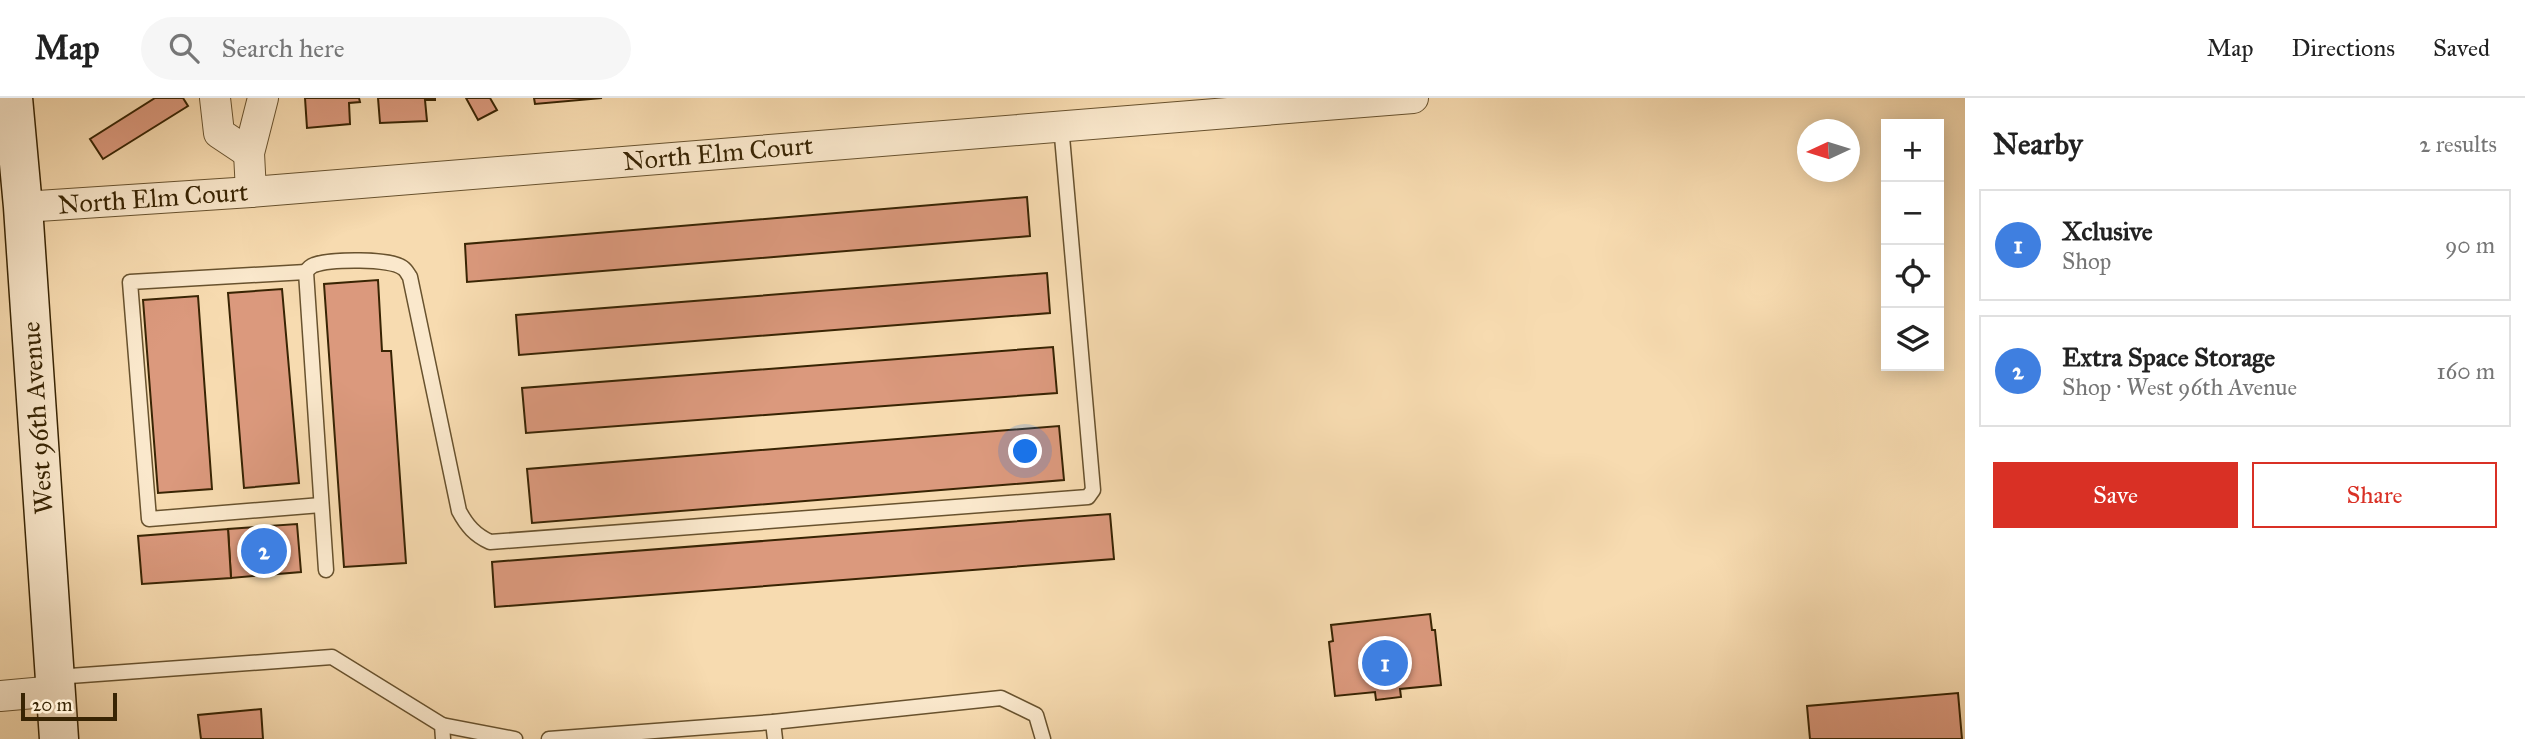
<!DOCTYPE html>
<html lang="en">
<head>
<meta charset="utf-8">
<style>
  :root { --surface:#fff; --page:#f6f6f6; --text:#222; --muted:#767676; --line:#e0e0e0; --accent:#d93025 }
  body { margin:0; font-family:"IM FELL Great Primer",serif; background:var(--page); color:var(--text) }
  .controls { position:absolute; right:21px; top:21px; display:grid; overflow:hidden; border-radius:0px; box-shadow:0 4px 18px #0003 }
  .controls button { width:63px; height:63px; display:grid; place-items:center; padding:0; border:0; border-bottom:2px solid var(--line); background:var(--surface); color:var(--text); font:35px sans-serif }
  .compass { position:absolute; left:1797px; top:21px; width:63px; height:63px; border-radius:50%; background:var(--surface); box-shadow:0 4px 18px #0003; rotate:266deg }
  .scale { position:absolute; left:21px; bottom:18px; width:96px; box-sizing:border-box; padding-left:7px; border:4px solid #382403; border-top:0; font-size:19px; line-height:24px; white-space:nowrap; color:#382403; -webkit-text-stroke:5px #fae8cc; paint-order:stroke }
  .you { position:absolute; left:1026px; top:354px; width:24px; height:24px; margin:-18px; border:5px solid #fff; border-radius:50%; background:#1a73e8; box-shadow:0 0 0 10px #1a73e833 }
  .badge { display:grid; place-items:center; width:46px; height:46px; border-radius:50%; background:var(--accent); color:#fff; font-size:23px; font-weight:700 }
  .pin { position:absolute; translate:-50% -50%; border:4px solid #fff; box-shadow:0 2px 7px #0006 }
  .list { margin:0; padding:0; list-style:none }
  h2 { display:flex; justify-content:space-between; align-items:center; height:91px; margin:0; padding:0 28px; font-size:30px }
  h2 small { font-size:23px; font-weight:400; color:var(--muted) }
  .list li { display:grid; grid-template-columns:46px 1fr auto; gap:21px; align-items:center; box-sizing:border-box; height:112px; margin:0 14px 14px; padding:0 14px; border:2px solid var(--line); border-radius:0px }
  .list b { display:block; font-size:26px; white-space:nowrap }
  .list p { margin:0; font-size:23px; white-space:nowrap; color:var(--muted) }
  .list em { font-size:23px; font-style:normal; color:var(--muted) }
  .actions { display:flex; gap:14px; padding:21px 28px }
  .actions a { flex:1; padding:16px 0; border:2px solid var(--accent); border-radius:0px; text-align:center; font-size:24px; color:var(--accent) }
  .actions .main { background:var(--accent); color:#fff }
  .icon { flex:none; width:38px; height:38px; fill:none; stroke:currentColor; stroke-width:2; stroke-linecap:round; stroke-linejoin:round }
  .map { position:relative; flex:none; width:1965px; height:641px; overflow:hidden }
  header { display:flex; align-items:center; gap:42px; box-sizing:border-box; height:98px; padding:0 35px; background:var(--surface); border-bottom:2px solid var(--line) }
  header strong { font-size:33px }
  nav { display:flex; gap:38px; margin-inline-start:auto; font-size:24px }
  .search { width:490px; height:63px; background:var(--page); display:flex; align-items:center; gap:18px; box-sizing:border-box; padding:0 24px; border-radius:38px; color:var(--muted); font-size:26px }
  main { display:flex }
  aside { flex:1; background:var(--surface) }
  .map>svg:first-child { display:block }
</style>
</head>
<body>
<header>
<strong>Map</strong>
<div class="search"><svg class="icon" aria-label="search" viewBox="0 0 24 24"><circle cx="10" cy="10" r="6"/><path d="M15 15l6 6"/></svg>Search here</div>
<nav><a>Map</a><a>Directions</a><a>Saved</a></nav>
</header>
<main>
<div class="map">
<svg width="1965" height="641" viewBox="0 0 1965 641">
  <rect width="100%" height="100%" fill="#f7dbb0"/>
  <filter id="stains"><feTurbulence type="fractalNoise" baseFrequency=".00286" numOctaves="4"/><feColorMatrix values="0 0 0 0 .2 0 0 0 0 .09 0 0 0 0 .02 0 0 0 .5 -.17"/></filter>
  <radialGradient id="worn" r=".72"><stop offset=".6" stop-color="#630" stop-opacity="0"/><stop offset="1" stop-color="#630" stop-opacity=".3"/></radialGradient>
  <!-- building -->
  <g fill="#db997d" stroke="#382403" stroke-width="2">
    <polygon points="155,0 183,0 188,8 103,61 90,41"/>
    <polygon points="305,0 359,0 360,4 349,5 350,26 307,30"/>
    <polygon points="378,0 435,0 435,2 425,2 427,23 380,25"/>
    <polygon points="466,0 490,0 497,12 478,22"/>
    <polygon points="534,0 602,0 535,6"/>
    <polygon points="1027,99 1030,138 467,184 465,146"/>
    <polygon points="1047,175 1050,215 519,257 516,217"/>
    <polygon points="378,182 382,253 391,253 406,465 344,469 324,186"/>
    <polygon points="282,191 299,385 244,390 228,195"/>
    <polygon points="198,198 212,391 158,395 143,202"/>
    <polygon points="1053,249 1057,295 526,335 522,290"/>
    <polygon points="1059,328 1064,382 532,425 527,371"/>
    <polygon points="1110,416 1114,461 495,509 492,464"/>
    <polygon points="297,426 301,474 231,480 228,431"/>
    <polygon points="228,431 231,480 142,486 138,438"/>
    <polygon points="1430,516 1432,532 1435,532 1441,587 1400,591 1401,599 1376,602 1375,594 1335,598 1329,544 1333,543 1331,527"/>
    <polygon points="1958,595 1962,641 1810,641 1807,608"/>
    <polygon points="261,611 263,641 201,641 198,617"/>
  </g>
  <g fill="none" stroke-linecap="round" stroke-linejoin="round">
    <!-- lane casing -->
    <g stroke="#68522e" stroke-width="17">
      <g id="lane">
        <polyline points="306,174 130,184 149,421 321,407"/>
        <path d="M326 472 306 174C308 171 311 168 314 167 330 161 391 160 403 170 406 172 408 176 410 179L459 413C467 428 475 437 490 444L1088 399 1093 392 1061 27"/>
        <polyline points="56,579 332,559 442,627 443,641"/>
        <polyline points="773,624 775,641"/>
        <polyline points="442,627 515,641"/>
        <polyline points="549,641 773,624 1001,600 1036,617 1043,641"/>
      </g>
    </g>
    <!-- street casing -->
    <g stroke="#68522e" stroke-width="32">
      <g id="street">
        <polyline points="215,0 219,35 249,55"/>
        <polyline points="251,94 249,55 263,0"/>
        <polyline points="23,109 251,94 1413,0"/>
        <polyline points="0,598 56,593"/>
      </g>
    </g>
    <!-- secondary casing -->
    <g stroke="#382403" stroke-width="41">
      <polyline id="secondary" points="13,0 23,109 59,641"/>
    </g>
    <!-- lane -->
    <use href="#lane" stroke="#fae8cc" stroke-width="14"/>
    <!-- street -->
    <use href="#street" stroke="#fae8cc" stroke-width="30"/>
    <!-- secondary -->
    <use href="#secondary" stroke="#fae8cc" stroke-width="38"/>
  </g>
  <g text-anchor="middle" stroke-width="6" stroke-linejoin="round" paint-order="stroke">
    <!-- street labels -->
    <g font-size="26" fill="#382403" stroke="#fae8cc">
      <text transform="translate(718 55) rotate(-5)" y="9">North Elm Court</text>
      <text transform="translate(153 100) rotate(-4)" y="9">North Elm Court</text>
      <text transform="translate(37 320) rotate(-94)" y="9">West 96th Avenue</text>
    </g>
  </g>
  <rect width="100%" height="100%" filter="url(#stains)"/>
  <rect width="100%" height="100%" fill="url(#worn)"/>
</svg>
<div class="controls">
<button>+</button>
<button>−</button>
<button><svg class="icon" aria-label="locate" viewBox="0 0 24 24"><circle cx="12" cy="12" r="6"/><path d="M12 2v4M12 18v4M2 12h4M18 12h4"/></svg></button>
<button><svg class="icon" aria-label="layers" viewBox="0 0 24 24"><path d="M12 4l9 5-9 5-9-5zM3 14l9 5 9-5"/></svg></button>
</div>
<svg class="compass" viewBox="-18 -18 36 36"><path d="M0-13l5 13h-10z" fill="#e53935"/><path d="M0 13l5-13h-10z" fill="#767676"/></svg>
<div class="scale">20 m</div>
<div class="you"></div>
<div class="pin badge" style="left:1385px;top:565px;background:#3f7fe0">1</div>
<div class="pin badge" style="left:264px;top:453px;background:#3f7fe0">2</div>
</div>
<aside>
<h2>Nearby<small>2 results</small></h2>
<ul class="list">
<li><span class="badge" style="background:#3f7fe0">1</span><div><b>Xclusive</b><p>Shop</p></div><em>90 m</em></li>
<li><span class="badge" style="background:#3f7fe0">2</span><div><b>Extra Space Storage</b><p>Shop · West 96th Avenue</p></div><em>160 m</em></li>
</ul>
<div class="actions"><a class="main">Save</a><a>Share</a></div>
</aside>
</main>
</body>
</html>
